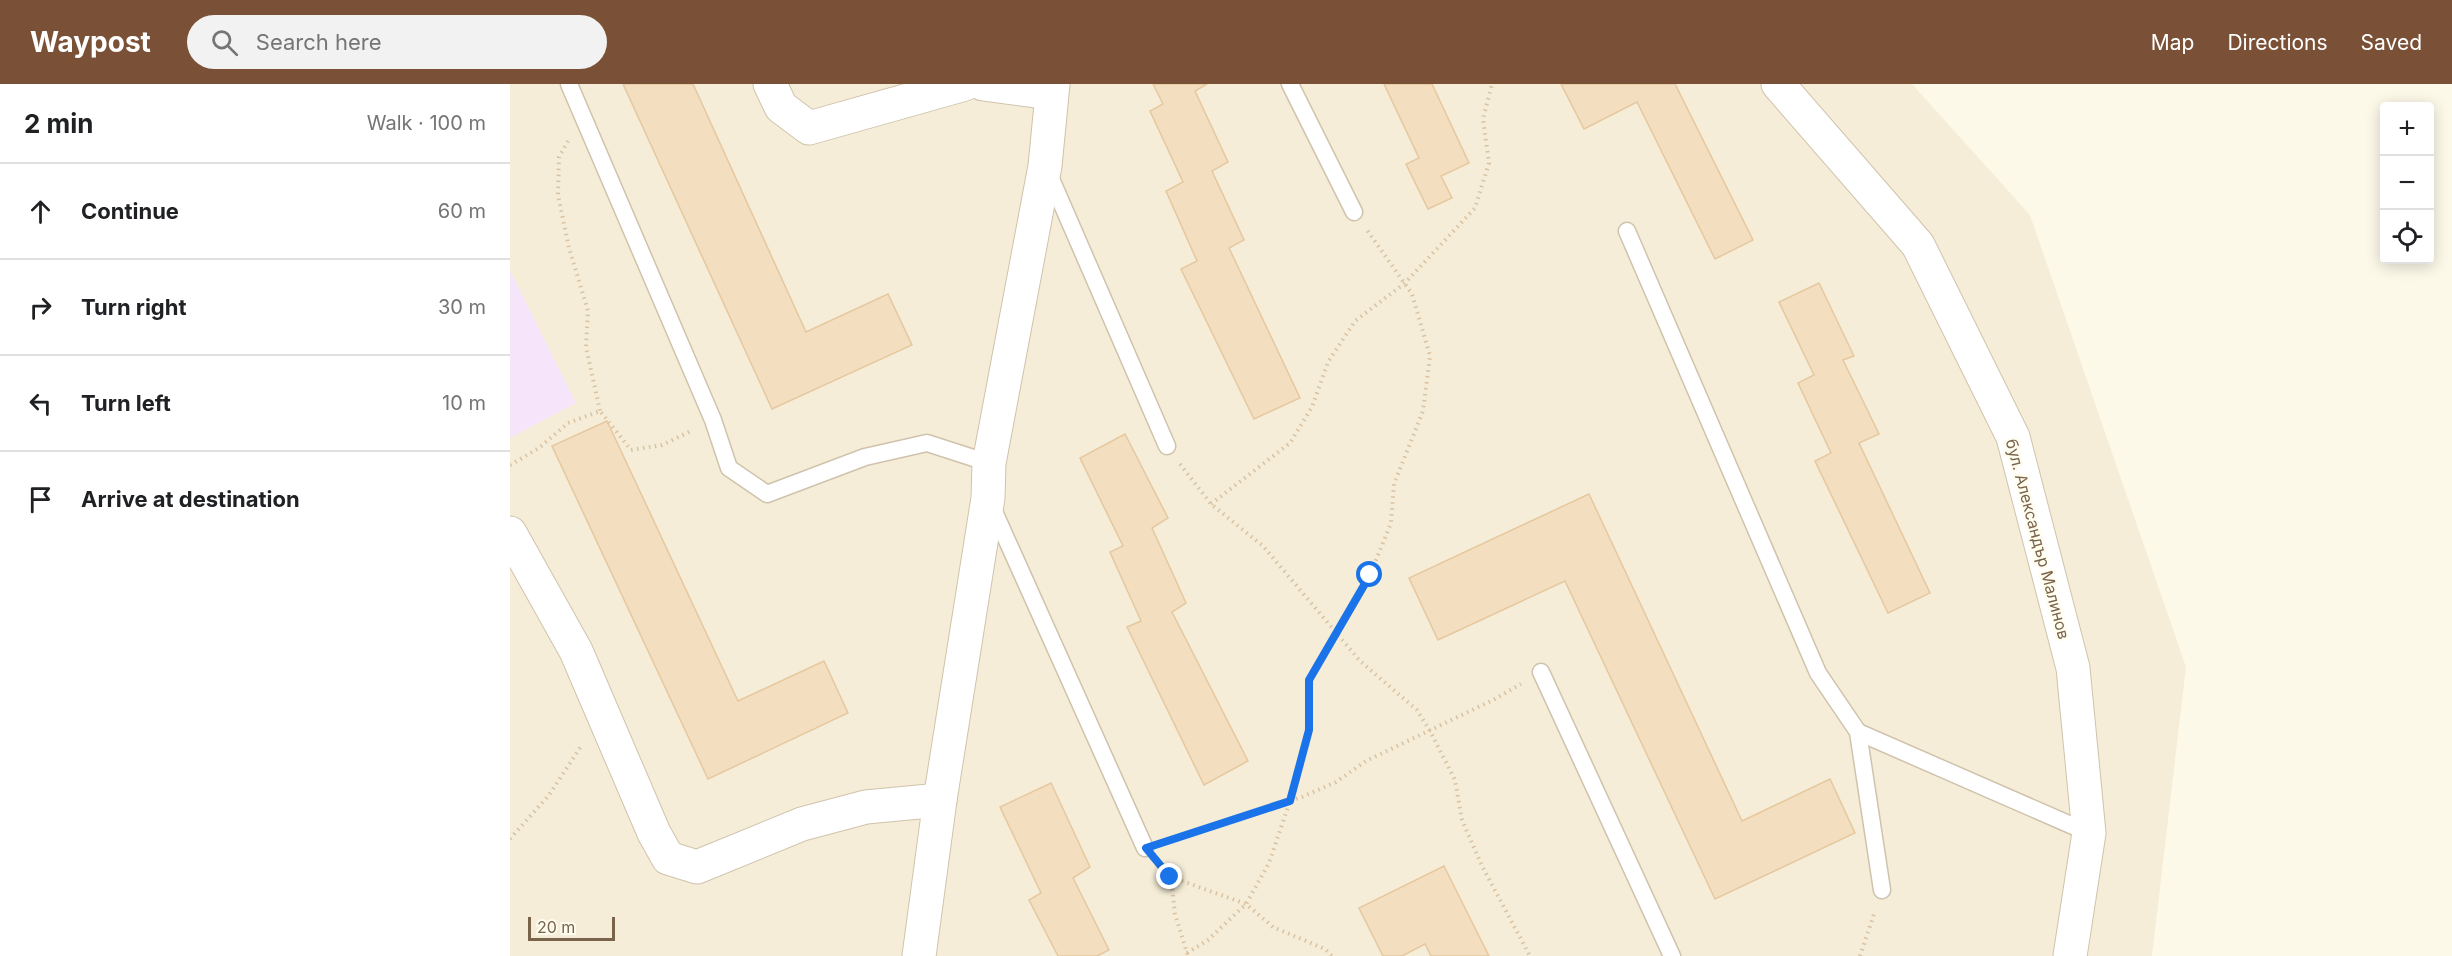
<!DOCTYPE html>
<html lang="en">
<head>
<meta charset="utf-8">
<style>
  :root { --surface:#fff; --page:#f2f2f2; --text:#202124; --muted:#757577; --line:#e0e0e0; --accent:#7a5136 }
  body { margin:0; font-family:Inter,sans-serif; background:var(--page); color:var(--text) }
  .controls { position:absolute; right:18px; top:18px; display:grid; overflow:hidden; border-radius:6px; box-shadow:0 3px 15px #0003 }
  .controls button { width:54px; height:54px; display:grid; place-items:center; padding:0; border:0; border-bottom:2px solid var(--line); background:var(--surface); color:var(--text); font:30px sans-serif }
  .scale { position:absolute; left:18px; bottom:15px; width:87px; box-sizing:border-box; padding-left:6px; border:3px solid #79644b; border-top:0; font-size:16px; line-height:21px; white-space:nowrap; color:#79644b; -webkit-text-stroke:4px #fffcf0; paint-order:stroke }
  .stop { position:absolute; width:18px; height:18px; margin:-14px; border:4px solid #1a73e8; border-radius:50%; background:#fff }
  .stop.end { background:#1a73e8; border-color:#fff; box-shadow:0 2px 6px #0008 }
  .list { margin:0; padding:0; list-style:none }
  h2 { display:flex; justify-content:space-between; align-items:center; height:78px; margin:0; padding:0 24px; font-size:26px }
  h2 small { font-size:20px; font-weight:400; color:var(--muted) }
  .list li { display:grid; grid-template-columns:39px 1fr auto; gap:18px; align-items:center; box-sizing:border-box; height:96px; padding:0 24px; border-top:2px solid var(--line) }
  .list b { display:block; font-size:22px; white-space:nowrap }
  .list em { font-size:20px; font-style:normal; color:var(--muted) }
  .icon { flex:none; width:33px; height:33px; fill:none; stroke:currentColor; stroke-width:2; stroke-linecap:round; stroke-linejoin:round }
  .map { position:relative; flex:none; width:1942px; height:872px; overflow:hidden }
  header { display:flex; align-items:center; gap:36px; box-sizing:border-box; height:84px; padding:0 30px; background:var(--accent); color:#fff }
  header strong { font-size:28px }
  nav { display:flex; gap:33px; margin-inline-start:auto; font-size:21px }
  .search { width:420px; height:54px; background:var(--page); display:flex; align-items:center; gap:15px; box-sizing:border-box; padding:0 21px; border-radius:33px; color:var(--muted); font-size:22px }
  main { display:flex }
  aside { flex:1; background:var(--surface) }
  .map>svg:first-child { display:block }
</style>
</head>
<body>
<header>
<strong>Waypost</strong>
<div class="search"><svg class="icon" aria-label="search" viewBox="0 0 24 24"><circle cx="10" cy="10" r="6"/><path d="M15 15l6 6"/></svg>Search here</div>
<nav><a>Map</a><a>Directions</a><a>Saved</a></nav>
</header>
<main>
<aside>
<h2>2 min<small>Walk · 100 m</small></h2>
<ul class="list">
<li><svg class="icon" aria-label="ahead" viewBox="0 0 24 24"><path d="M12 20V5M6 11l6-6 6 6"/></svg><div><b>Continue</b></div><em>60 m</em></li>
<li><svg class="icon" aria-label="right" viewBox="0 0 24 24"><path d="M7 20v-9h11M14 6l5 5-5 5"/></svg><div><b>Turn right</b></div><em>30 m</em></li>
<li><svg class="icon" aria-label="left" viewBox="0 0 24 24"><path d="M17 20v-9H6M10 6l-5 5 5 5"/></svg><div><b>Turn left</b></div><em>10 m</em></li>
<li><svg class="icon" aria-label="arrive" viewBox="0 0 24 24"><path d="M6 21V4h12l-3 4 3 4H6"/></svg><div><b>Arrive at destination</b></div></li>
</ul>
</aside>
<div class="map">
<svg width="1942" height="872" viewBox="0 0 1942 872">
  <rect width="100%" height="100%" fill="#fdf9e9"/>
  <!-- residential -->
  <polygon fill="#f5edd7" points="0,0 1402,0 1520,131 1676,583 1642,872 0,872"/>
  <!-- education -->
  <polygon fill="#f6e5fa" points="0,186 66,319 0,354"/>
  <!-- building -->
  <g fill="#f3dec0" stroke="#e6c89f" stroke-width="1.5">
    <polygon points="113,0 183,0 296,248 378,210 402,261 262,325"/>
    <polygon points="643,0 697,0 685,7 718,78 702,87 734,156 719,164 790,314 744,335 671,185 687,177 656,107 673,98 640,27 653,20"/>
    <polygon points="874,0 922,0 959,79 931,92 942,114 918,125 896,80 909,74"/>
    <polygon points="1051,0 1165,0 1243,156 1205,175 1127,18 1074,45"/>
    <polygon points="1309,199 1344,272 1333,276 1369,350 1349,359 1420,509 1378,529 1305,377 1321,369 1288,299 1304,291 1269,218"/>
    <polygon points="97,337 228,617 314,577 338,629 198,695 42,362"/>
    <polygon points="615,350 658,434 642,444 676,519 662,528 738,677 694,701 617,543 631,537 600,468 613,462 570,374"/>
    <polygon points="1079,410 1232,737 1320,695 1345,749 1205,815 1055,497 928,556 899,494"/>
    <polygon points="541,699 580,783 563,794 599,866 587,872 548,872 519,816 531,809 490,723"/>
    <polygon points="934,782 979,872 921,872 915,860 892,872 873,872 849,824"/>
  </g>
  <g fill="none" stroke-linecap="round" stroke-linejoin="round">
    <!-- service casing -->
    <g stroke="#d0c3ad" stroke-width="19">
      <g id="service">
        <polyline points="59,0 203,336 219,384 257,410 355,373 417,359 479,379"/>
        <polyline points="780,0 844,128"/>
        <polyline points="538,88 657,362"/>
        <polyline points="1117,147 1308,589 1348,648 1372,806"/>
        <polyline points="482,423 635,764"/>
        <polyline points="1031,588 1162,872"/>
        <polyline points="1348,648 1579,749"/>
      </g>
    </g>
    <!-- minor casing -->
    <g stroke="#d0c3ad" stroke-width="35">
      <g id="minor">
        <polyline points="260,0 271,23 299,44 455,0"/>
        <polyline points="473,0 541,9"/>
        <polyline points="0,449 66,567 144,749 158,774 187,783 292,740 356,723 430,716"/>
        <polyline points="409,872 430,716 478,414 479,379 535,82 543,0"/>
      </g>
    </g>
    <!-- tertiary casing -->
    <g stroke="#d0c3ad" stroke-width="35">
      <polyline id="tertiary" points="1268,0 1408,161 1503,353 1563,584 1579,749 1560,872"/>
    </g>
    <!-- path -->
    <g stroke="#d9c2a2" stroke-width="4" stroke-dasharray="1.5 4.5" stroke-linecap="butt">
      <polyline points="58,57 49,73 48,111 59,164 78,227 76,263 90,327"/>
      <polyline points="670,380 701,420 753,462 850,577 907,626 920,647 945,696 952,736 973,784 1020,872"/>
      <polyline points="0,381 29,364 58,339 90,327 121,366 152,361 183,346"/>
      <polyline points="701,420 780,359 802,323 818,278 845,237 895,199 965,124 979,79 973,35 982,0"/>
      <polyline points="0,755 39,711 72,661"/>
      <polyline points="655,758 792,713 826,698 856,677 983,616 1011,600"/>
      <polyline points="649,779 661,793 736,820 763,843 815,865 822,872"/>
      <polyline points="661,793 665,830 678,872"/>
      <polyline points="677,869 698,856 736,820 759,779 780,717 799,646 799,595 860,491 881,439 884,400 913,327 920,272 902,210 857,146"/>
      <polyline points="1350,872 1365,827"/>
    </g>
    <!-- service -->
    <use href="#service" stroke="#fff" stroke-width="16"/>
    <!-- minor -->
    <use href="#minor" stroke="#fff" stroke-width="33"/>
    <!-- tertiary -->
    <use href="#tertiary" stroke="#fff" stroke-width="33"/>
  </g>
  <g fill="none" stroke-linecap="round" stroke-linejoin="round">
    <!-- route -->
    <polyline stroke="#1a73e8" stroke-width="8" points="660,793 636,764 780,717 799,646 799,596 860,491"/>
  </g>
  <g text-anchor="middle" stroke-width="5" stroke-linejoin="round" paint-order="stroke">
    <!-- street labels -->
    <g font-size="16" fill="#79644b" stroke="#fffcf0">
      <text transform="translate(1528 455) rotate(75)" y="6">бул. Александър Малинов</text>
    </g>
  </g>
</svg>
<div class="controls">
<button>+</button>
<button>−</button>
<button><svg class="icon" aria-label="locate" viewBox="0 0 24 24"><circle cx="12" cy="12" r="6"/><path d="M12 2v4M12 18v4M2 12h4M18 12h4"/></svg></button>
</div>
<div class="scale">20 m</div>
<div class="stop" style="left:860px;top:491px"></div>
<div class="stop end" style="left:660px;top:793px"></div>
</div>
</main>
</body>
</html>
